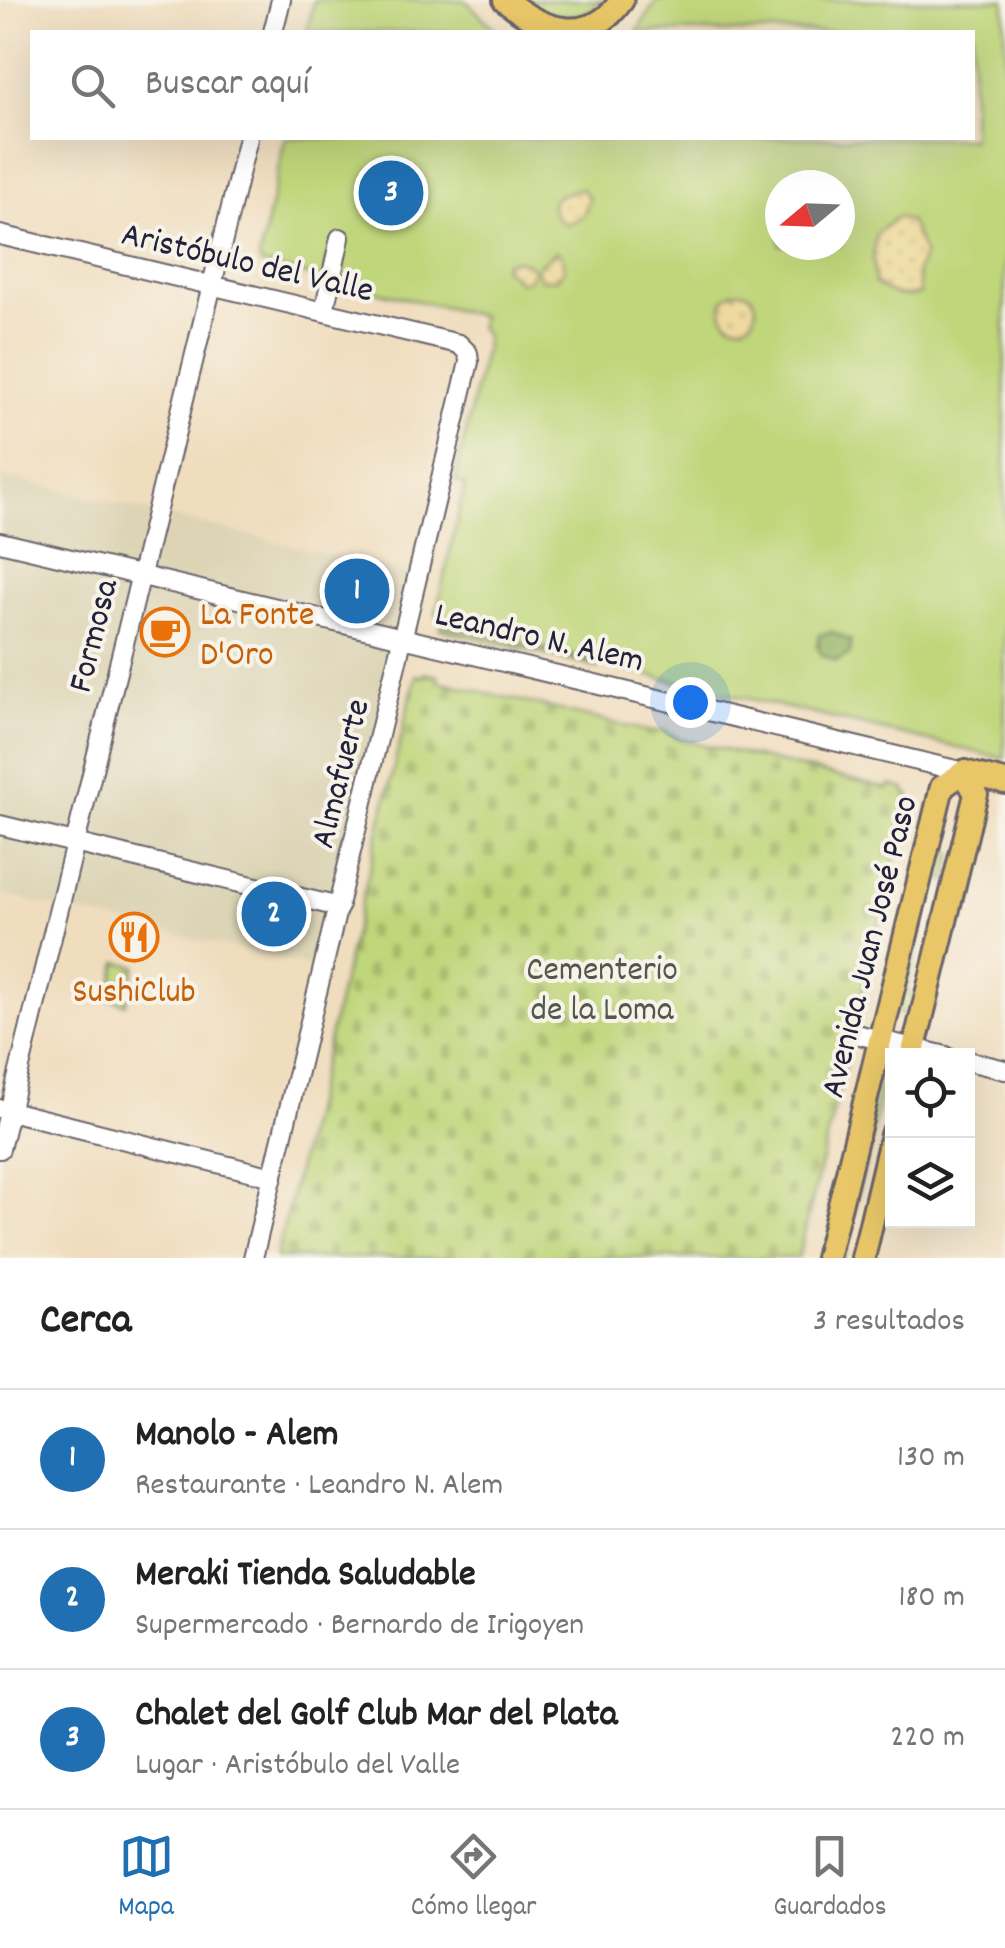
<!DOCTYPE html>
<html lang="es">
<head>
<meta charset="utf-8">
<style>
  :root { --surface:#fff; --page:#f6f6f6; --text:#222; --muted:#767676; --line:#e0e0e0; --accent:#1f6fb2 }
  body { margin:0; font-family:Dekko,sans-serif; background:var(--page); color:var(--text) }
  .controls { position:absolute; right:30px; bottom:30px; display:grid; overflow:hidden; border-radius:0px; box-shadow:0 10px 40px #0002 }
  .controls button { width:90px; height:90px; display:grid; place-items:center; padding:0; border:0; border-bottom:2px solid var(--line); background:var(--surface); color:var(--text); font:50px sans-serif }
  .compass { position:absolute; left:765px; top:170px; width:90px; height:90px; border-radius:50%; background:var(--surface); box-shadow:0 10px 40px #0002; rotate:251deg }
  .you { position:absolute; left:690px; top:702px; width:35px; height:35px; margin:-25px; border:8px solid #fff; border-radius:50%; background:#1a73e8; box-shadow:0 0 0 15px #1a73e833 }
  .badge { display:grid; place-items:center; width:65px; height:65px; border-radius:50%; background:var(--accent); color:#fff; font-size:32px; font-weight:700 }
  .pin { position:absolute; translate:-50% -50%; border:5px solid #fff; box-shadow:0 2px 10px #0006 }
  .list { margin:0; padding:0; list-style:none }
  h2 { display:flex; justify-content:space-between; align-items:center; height:130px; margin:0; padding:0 40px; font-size:42px }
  h2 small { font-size:32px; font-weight:400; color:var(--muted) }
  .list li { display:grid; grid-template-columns:65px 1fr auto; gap:30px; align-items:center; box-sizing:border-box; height:140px; padding:0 40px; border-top:2px solid var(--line) }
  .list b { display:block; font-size:38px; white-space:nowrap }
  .list p { margin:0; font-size:32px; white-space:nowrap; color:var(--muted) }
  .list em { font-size:32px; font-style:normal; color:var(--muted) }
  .icon { flex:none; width:55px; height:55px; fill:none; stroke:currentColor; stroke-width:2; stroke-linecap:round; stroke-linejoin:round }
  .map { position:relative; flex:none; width:1005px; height:1258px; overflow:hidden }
  .search { position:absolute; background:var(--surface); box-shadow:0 10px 40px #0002; left:30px; right:30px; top:30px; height:110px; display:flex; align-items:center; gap:25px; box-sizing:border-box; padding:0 35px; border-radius:0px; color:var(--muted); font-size:38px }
  .sheet { height:550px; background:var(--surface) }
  nav { display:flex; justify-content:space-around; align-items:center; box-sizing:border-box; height:140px; border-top:2px solid var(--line); background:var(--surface); font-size:28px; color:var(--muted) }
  nav a { display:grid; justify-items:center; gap:5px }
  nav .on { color:var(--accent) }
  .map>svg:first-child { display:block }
</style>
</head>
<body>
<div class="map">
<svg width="1005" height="1258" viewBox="0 0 1005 1258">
  <defs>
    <pattern id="forest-crowns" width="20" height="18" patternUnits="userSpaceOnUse" patternTransform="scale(2.5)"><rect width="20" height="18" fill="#98b76a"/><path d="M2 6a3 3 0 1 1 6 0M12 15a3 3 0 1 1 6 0" fill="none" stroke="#7c9458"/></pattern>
    <pattern id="sand-dots" width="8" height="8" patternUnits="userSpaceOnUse" patternTransform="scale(2.5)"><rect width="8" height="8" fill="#eeda9e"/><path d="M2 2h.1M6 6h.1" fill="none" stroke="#ccbb89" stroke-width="1.8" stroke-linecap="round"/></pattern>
    <pattern id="cemetery-stones" width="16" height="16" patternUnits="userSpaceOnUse" patternTransform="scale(2.5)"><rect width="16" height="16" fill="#c0d67a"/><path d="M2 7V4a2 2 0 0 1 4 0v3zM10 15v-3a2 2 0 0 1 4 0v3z" fill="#a5b76a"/></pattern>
    <pattern id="garden-furrows" width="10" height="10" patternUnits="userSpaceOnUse" patternTransform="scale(2.5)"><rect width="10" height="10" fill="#c0d67a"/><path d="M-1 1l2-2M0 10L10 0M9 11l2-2" fill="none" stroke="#a5b76a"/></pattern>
  </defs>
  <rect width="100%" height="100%" fill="#f7f3e8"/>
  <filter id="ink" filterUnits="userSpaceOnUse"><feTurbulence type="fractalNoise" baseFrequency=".01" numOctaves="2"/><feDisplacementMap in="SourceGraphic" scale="20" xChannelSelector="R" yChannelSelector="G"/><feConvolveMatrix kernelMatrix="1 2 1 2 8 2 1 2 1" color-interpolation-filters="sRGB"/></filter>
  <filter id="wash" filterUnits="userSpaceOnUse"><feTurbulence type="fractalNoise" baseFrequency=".0048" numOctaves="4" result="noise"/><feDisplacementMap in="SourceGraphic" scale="40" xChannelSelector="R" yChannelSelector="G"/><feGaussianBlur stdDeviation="2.25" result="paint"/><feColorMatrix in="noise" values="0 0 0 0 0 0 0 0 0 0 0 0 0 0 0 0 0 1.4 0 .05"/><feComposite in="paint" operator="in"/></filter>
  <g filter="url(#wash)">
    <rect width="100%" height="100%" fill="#f0ddbe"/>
    <!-- built -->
    <polygon fill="#dcd4b5" points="0,476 419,576 324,969 0,894"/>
    <!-- green -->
    <g fill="#c0d67a" stroke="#717c5a" stroke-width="2.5" fill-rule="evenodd">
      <polygon points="314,0 465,0 498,32 307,32"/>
      <path d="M519 0H603C575 27 549 14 519 0Z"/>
      <path d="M657 0H1005V759L619 668 442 621 436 613 465 484 455 481 485 347V336L479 326 481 316 261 264 259 259 285 138H972V32H637ZM780 185H840V245H780Z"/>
      <polygon points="442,625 596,664 598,668 440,629"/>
      <polygon points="944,845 953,854 946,882 936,869 907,990 917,1003 913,1014 905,1018 897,1010 939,846"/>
      <polygon points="892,1062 892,1104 882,1092 843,1258 836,1258 883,1066"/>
    </g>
    <!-- forest -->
    <polygon fill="url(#forest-crowns)" stroke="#5d6c52" stroke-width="2.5" points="832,632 851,641 850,654 836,661 822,655 817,646 819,635"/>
    <!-- sand -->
    <g fill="url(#sand-dots)" stroke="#887e6c" stroke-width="2.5">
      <path d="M581 188 589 198C587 214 580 221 564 224L554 214 551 203 557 196Z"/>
      <path d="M897 217 910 222 924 255 917 270 920 294C902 299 890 295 875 283L873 259 876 234Z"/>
      <polygon points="556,251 562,255 564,270 557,279 540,279 536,268"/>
      <polygon points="517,260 530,264 533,272 528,280 520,282 503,267 505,262"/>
      <circle cx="739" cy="308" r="17"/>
    </g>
    <!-- cemetery -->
    <polygon fill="url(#cemetery-stones)" stroke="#717c5a" stroke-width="2.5" points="424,673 438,676 438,681 647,731 664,731 680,739 889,789 890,785 905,789 905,793 910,795 798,1258 276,1258 416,675 423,677"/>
    <!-- garden -->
    <polygon fill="url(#garden-furrows)" stroke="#717c5a" stroke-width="2.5" points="118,962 136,966 126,1004 109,999"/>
  </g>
  <g filter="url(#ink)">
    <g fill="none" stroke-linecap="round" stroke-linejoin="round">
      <!-- minor casing -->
      <g stroke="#6a6369" stroke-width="22">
        <g id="minor">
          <polyline points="273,32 281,0"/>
          <polyline points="0,235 459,344 468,353 469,362 253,1258"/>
          <polyline points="324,311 340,238"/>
          <polyline points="0,542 964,772"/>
          <polyline points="0,825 339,907"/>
          <polyline points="852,1033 946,1056"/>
          <polyline points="968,1061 1005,1070"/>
          <polyline points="2,1109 273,1177"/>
          <polyline points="0,1149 248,138"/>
        </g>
      </g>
      <!-- major casing -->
      <g stroke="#6a6369" stroke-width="28">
        <g id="major">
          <path d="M505 0C542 30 589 48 622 0"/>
          <polyline points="964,772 1005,782"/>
          <polyline points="912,1056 976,794 964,772"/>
          <polyline points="827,1258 942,787 964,772"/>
          <polyline points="863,1258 892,1135"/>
        </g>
      </g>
      <!-- minor -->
      <use href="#minor" stroke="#fff" stroke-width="18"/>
      <!-- major -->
      <use href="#major" stroke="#e9c769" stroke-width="22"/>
    </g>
  </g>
  <!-- icons -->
  <defs>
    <g id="cafe-ring" transform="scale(2.5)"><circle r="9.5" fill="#f7f3e8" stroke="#e8710a" stroke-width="1.5"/><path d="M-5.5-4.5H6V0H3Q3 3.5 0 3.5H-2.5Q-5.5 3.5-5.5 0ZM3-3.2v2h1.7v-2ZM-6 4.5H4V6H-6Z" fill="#e8710a"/></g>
    <g id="restaurant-ring" transform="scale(2.5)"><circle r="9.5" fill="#f7f3e8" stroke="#e8710a" stroke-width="1.5"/><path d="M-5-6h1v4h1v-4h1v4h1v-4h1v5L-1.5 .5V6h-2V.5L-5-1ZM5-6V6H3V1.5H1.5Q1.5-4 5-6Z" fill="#e8710a"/></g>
  </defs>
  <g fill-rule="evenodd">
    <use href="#cafe-ring" x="165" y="632"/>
    <use href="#restaurant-ring" x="134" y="937"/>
  </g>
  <g text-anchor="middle" stroke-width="8" stroke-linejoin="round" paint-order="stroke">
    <!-- street labels -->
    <g font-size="35" fill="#22223b" stroke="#f7f3e8">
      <text transform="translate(248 260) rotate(13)" y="12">Aristóbulo del Valle</text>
      <text transform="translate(91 635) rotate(-76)" y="12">Formosa</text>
      <text transform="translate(540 635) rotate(13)" y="12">Leandro N. Alem</text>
      <text transform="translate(338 773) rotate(-76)" y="12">Almafuerte</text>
      <text transform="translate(867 946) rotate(-76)" y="12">Avenida Juan José Paso</text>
    </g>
    <!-- food labels -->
    <g font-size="35" fill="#c56008" stroke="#f7f3e8" text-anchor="start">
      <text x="200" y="624">La Fonte<tspan x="200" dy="40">D'Oro</tspan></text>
      <text x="134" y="1001" text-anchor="middle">SushiClub</text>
    </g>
    <!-- park labels -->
    <g font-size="35" fill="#51584e" stroke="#f7f3e8">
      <text x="602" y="979">Cementerio<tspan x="602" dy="40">de la Loma</tspan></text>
    </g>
  </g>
</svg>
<div class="controls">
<button><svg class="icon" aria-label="locate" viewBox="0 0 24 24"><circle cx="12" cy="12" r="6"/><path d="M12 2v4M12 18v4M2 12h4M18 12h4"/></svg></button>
<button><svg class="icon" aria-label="layers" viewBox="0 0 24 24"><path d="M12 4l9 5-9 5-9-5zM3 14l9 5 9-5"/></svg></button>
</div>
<svg class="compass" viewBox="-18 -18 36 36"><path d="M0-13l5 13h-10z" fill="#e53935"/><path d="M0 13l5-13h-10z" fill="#767676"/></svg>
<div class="you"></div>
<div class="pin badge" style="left:357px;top:591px">1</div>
<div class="pin badge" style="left:274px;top:914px">2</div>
<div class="pin badge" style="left:391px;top:193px">3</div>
<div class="search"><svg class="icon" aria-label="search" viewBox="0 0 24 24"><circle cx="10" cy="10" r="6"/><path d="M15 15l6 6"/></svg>Buscar aquí</div>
</div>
<section class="sheet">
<h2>Cerca<small>3 resultados</small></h2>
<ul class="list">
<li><span class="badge">1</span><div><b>Manolo - Alem</b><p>Restaurante · Leandro N. Alem</p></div><em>130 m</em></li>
<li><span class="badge">2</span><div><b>Meraki Tienda Saludable</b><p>Supermercado · Bernardo de Irigoyen</p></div><em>180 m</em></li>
<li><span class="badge">3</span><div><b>Chalet del Golf Club Mar del Plata</b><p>Lugar · Aristóbulo del Valle</p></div><em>220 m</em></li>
</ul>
</section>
<nav>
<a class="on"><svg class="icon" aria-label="map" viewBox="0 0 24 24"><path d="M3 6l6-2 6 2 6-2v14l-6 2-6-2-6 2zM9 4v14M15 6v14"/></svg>Mapa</a>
<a><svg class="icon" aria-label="directions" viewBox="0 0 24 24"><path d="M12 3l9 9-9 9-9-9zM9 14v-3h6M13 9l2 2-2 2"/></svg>Cómo llegar</a>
<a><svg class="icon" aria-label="saved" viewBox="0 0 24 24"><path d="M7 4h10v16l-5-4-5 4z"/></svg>Guardados</a>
</nav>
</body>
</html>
